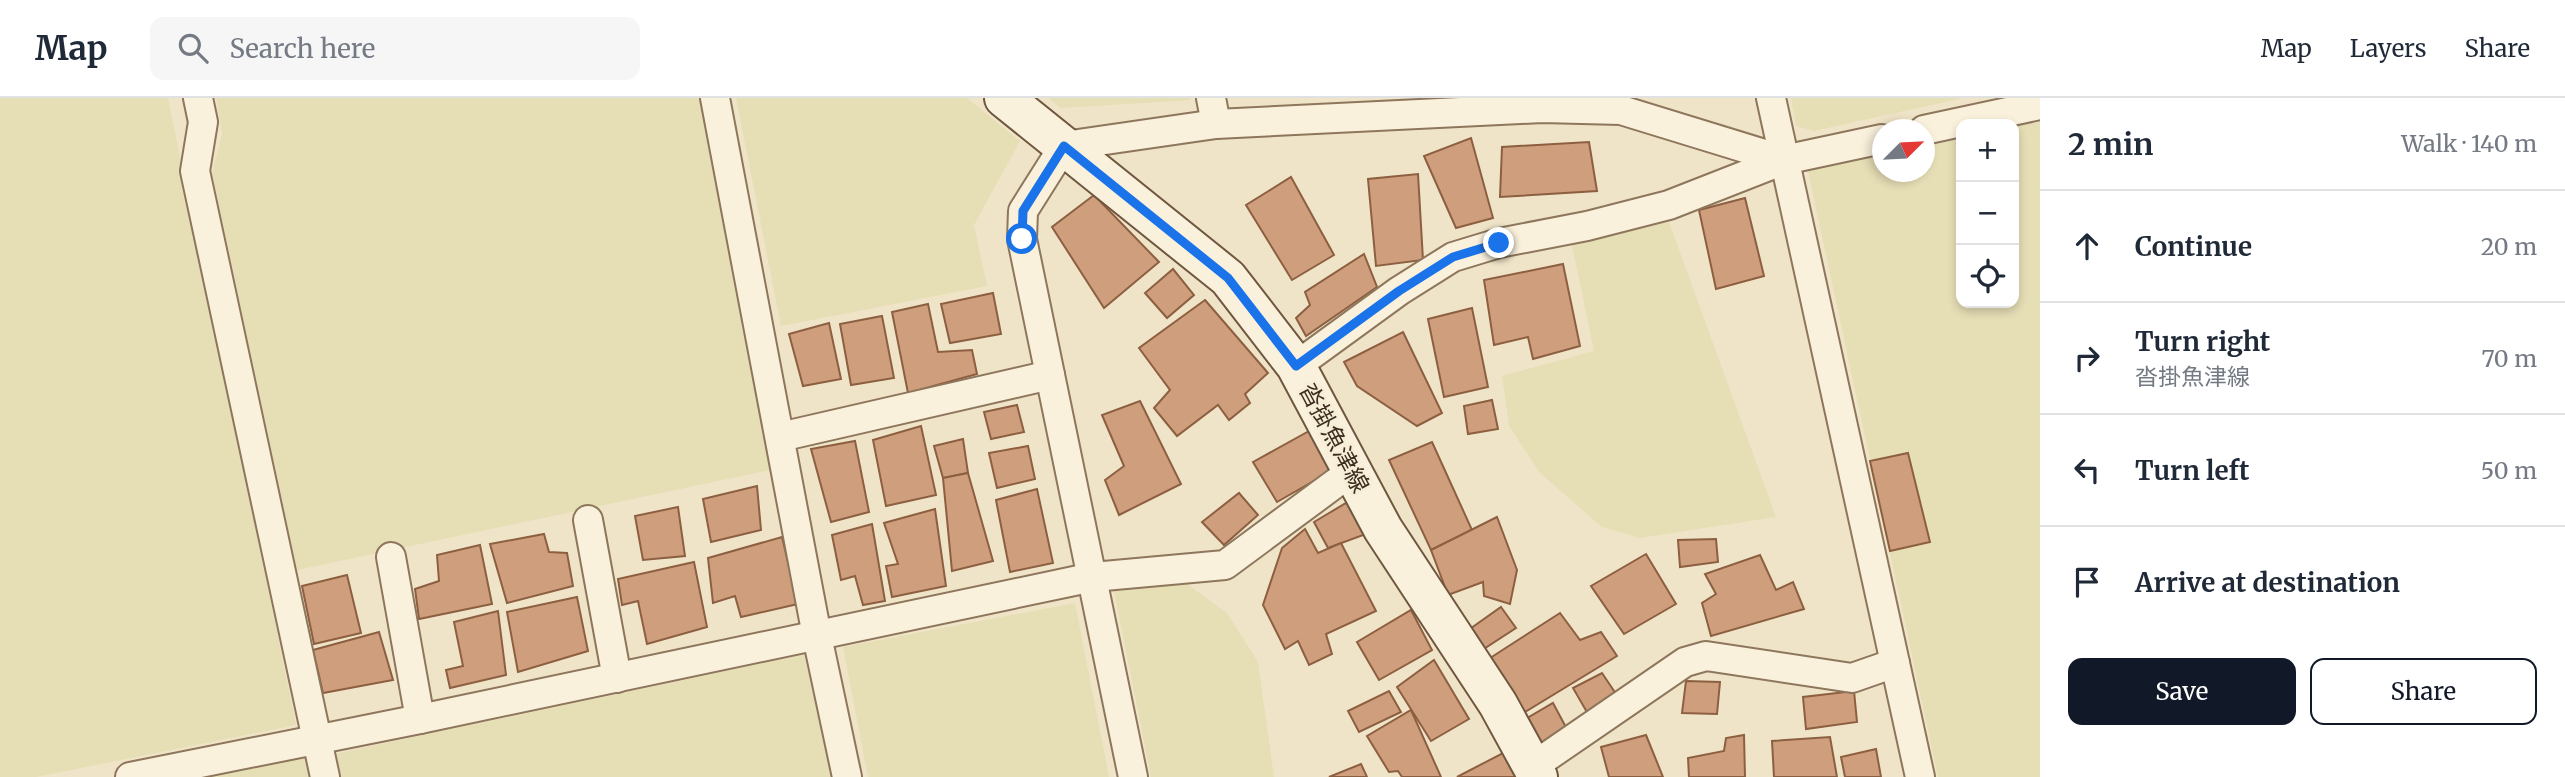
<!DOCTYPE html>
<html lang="en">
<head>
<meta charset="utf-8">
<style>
  :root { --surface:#fff; --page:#f6f6f7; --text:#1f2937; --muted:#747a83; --line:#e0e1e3; --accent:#111827 }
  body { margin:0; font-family:Merriweather,"Noto Sans JP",serif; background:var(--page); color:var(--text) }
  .controls { position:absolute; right:21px; top:21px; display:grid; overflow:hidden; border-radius:14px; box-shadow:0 4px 10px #0003 }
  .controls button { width:63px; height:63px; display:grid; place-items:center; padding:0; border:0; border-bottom:2px solid var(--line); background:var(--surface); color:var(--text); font:35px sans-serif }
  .compass { position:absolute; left:1872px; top:21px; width:63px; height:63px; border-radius:50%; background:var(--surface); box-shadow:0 4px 10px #0003; rotate:66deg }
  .stop { position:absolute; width:21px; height:21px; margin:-16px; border:5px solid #1a73e8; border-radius:50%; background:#fff }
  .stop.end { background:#1a73e8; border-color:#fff; box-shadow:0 2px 7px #0008 }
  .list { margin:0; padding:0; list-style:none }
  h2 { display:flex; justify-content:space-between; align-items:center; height:91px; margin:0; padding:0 28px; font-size:30px }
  h2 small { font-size:23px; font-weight:400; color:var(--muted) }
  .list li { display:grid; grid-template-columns:46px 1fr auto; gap:21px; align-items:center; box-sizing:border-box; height:112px; padding:0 28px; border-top:2px solid var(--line) }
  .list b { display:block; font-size:26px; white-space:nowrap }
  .list p { margin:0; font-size:23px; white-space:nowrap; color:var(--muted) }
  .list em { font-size:23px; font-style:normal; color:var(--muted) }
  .actions { display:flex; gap:14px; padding:21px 28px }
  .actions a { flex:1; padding:16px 0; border:2px solid var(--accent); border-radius:14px; text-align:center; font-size:24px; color:var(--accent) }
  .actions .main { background:var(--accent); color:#fff }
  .icon { flex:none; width:38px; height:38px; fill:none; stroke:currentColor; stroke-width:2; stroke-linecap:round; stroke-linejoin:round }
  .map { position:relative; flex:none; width:2040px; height:679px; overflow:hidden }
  header { display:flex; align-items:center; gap:42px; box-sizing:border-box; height:98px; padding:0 35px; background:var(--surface); border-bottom:2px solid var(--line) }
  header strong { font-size:33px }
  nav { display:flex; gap:38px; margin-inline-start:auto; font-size:24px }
  .search { width:490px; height:63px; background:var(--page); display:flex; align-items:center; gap:18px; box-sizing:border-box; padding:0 24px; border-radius:14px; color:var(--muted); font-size:26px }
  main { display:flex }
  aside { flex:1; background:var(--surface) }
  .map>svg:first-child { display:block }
</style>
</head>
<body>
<header>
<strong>Map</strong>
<div class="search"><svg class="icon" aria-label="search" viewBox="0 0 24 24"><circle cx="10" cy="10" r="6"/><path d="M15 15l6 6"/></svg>Search here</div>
<nav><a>Map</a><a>Layers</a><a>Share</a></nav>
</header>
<main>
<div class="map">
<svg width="2040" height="679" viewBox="0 0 2040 679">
  <rect width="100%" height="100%" fill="#f0e4c8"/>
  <!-- farmland -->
  <g fill="#e6deb5">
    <polygon points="0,0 168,0 296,627 36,679 0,679"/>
    <polygon points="216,0 699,0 770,372 297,472 212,75 222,36"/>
    <polygon points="736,0 967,0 1020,43 974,127 987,188 781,228"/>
    <polygon points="1049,0 1190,0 1191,2 1061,10"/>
    <polygon points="1791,0 1963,0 1814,33 1796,28"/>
    <polygon points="2040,24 2040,679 1938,679 1808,73 1882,57 1882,74 1924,74 1925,48 1961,41 1961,205 2014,205 2014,29"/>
    <polygon points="1669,124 1776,419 1640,440 1602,429 1540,375 1509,328 1502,278 1594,253 1571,142"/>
    <polygon points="1183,483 1227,515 1258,564 1274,679 1151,679 1114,493"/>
    <polygon points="1075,505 1109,679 868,679 843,549"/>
    <polygon points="807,556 833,679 338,679 334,656"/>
    <polygon points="306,657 310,679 193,679"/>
  </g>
  <!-- building -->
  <g fill="#cf9f7d" stroke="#8d5f41" stroke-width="2">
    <polygon points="1471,40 1493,120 1456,130 1424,58"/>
    <polygon points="1589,44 1597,93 1500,99 1502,49"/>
    <polygon points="1418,76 1423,162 1376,168 1368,81"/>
    <polygon points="1291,79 1334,157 1292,182 1246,107"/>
    <polygon points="1094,97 1159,164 1104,210 1052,129"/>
    <polygon points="1745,100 1764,178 1716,191 1699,112"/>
    <polygon points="1364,156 1377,189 1306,238 1296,220 1310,207 1305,194"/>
    <polygon points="1563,166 1580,248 1533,261 1528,239 1494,247 1484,182"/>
    <polygon points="1173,171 1194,197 1167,220 1145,195"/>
    <polygon points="993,195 1001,236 950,245 941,206"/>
    <polygon points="1205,202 1268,275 1245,296 1250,305 1229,322 1218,307 1177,338 1154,310 1170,292 1139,250"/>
    <polygon points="928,206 938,254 972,252 977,276 908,295 892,214"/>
    <polygon points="1472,210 1488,289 1444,299 1428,221"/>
    <polygon points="882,218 894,280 851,287 840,226"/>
    <polygon points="829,225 841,281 803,288 789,236"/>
    <polygon points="1403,234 1442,315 1417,328 1357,288 1344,264"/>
    <polygon points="1492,302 1498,331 1468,336 1464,308"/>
    <polygon points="1140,303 1181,386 1119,417 1105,382 1124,368 1102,317"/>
    <polygon points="1017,307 1024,334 991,341 984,314"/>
    <polygon points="921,328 936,397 886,408 873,342"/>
    <polygon points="1309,333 1331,373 1277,404 1253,364"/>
    <polygon points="963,341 968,375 943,380 934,348"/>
    <polygon points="855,343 869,414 831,424 811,351"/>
    <polygon points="1432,344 1472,432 1431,452 1389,362"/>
    <polygon points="1028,348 1035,381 997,390 989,355"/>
    <polygon points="1908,355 1930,444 1890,453 1870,363"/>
    <polygon points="968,375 993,463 952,473 943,380"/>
    <polygon points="757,388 761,432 711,444 703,401"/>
    <polygon points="1037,391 1053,465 1010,474 996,402"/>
    <polygon points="1239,395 1258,417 1224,447 1202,424"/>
    <polygon points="1351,402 1366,436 1328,450 1314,424"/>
    <polygon points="678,409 685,458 643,462 635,418"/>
    <polygon points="935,411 946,488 892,499 886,468 898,466 884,425"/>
    <polygon points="1497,419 1517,472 1510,506 1484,498 1483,484 1448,497 1431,452"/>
    <polygon points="872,426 885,503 863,507 855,478 841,482 832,437"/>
    <polygon points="1305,431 1318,455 1341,445 1376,513 1326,536 1332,556 1309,567 1298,543 1285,551 1263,507 1282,450"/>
    <polygon points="544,436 549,454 567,455 573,488 507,505 490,446"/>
    <polygon points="782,439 798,506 741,519 735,498 713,505 708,460"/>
    <polygon points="1716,441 1718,464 1680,469 1678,442"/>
    <polygon points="480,447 492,506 419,521 415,491 439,483 437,457"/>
    <polygon points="1646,456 1676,506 1624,536 1591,488"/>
    <polygon points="1760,457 1776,492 1793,484 1804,511 1711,538 1702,505 1716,496 1705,476"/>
    <polygon points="694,464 707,529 647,546 638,503 622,507 618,481"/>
    <polygon points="347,477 361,535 314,546 302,488"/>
    <polygon points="577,499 588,553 518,574 507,514"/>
    <polygon points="1501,509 1516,530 1479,554 1467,533"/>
    <polygon points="1411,512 1432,552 1379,582 1357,544"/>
    <polygon points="498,513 506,577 450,590 446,572 463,568 454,524"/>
    <polygon points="1560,515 1580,542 1601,534 1617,558 1520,617 1487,562"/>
    <polygon points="379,534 393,582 323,595 313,552"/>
    <polygon points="1434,562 1469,621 1431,643 1397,589"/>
    <polygon points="1602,575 1618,599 1588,616 1573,590"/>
    <polygon points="1686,583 1720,584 1717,616 1682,615"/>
    <polygon points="1389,593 1401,614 1359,634 1348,613"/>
    <polygon points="1854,593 1857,624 1806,631 1803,599"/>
    <polygon points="1553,605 1568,633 1537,650 1522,623"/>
    <polygon points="1411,612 1441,679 1402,679 1398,673 1389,674 1367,638"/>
    <polygon points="1646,637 1663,679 1609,679 1601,649"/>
    <polygon points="1744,637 1745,679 1689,679 1688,660 1724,653 1726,640"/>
    <polygon points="1830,639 1837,679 1774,679 1772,643"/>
    <polygon points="1876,651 1881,679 1845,679 1841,659"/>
    <polygon points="1503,655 1516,679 1457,679"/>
    <polygon points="1361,666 1367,679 1329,679"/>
  </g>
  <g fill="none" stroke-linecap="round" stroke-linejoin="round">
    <!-- minor casing -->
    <g stroke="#8d765c" stroke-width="32">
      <g id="minor">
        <polyline points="198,0 203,24 195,73 325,679"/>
        <polyline points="715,0 817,538 847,679"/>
        <polyline points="1211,0 1216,26"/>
        <polyline points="1771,0 1920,679"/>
        <polyline points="1924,32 2040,7"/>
        <polyline points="1296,268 1399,193 1453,159 1499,145 1587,128 1669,107 1784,62 1882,41"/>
        <polyline points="780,339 1050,277"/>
        <polyline points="588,422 617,580"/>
        <polyline points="391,459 420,621"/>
        <polyline points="1532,669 1685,564 1706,558 1852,580 1895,565"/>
        <polyline points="130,679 420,621 1093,479 1225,467 1352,373"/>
        <polyline points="1133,679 1022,141 1023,113 1064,48 1216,26 1542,10 1621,12 1784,62"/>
      </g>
    </g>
    <!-- secondary casing -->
    <g stroke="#6f573f" stroke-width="42">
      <polyline id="secondary" points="1004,0 1228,180 1296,268 1383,431 1498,606 1538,679"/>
    </g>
    <!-- minor -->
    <use href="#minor" stroke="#faf1dc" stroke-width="28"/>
    <!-- secondary -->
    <use href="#secondary" stroke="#faf1dc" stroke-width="38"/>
  </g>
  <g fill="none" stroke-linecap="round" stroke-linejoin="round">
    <!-- route -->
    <polyline stroke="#1a73e8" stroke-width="9" points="1022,141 1023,113 1064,48 1228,180 1296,268 1399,193 1453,159 1499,145"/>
  </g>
  <g text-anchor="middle" stroke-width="6" stroke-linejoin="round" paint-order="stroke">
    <!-- street labels -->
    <g font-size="24" fill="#3d2e20" stroke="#f7eed8">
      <text transform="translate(1334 340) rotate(62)" y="8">沓掛魚津線</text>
    </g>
  </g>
</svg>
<div class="controls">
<button>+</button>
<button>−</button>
<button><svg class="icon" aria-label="locate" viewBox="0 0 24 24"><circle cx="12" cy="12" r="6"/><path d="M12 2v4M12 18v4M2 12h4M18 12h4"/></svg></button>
</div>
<svg class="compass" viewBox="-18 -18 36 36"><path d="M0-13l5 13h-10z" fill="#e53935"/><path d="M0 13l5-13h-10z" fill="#747a83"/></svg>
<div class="stop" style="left:1022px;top:141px"></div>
<div class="stop end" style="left:1499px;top:145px"></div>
</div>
<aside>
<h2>2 min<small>Walk · 140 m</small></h2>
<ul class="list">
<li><svg class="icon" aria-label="ahead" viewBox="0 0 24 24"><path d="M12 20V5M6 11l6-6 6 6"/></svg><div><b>Continue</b></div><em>20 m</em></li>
<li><svg class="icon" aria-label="right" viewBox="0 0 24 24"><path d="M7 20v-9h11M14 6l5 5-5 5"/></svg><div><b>Turn right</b><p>沓掛魚津線</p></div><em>70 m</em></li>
<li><svg class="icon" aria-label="left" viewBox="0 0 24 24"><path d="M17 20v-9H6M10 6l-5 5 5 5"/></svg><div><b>Turn left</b></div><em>50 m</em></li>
<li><svg class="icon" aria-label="arrive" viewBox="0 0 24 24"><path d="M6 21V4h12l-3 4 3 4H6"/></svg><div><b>Arrive at destination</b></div></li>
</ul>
<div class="actions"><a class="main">Save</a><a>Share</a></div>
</aside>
</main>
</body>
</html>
